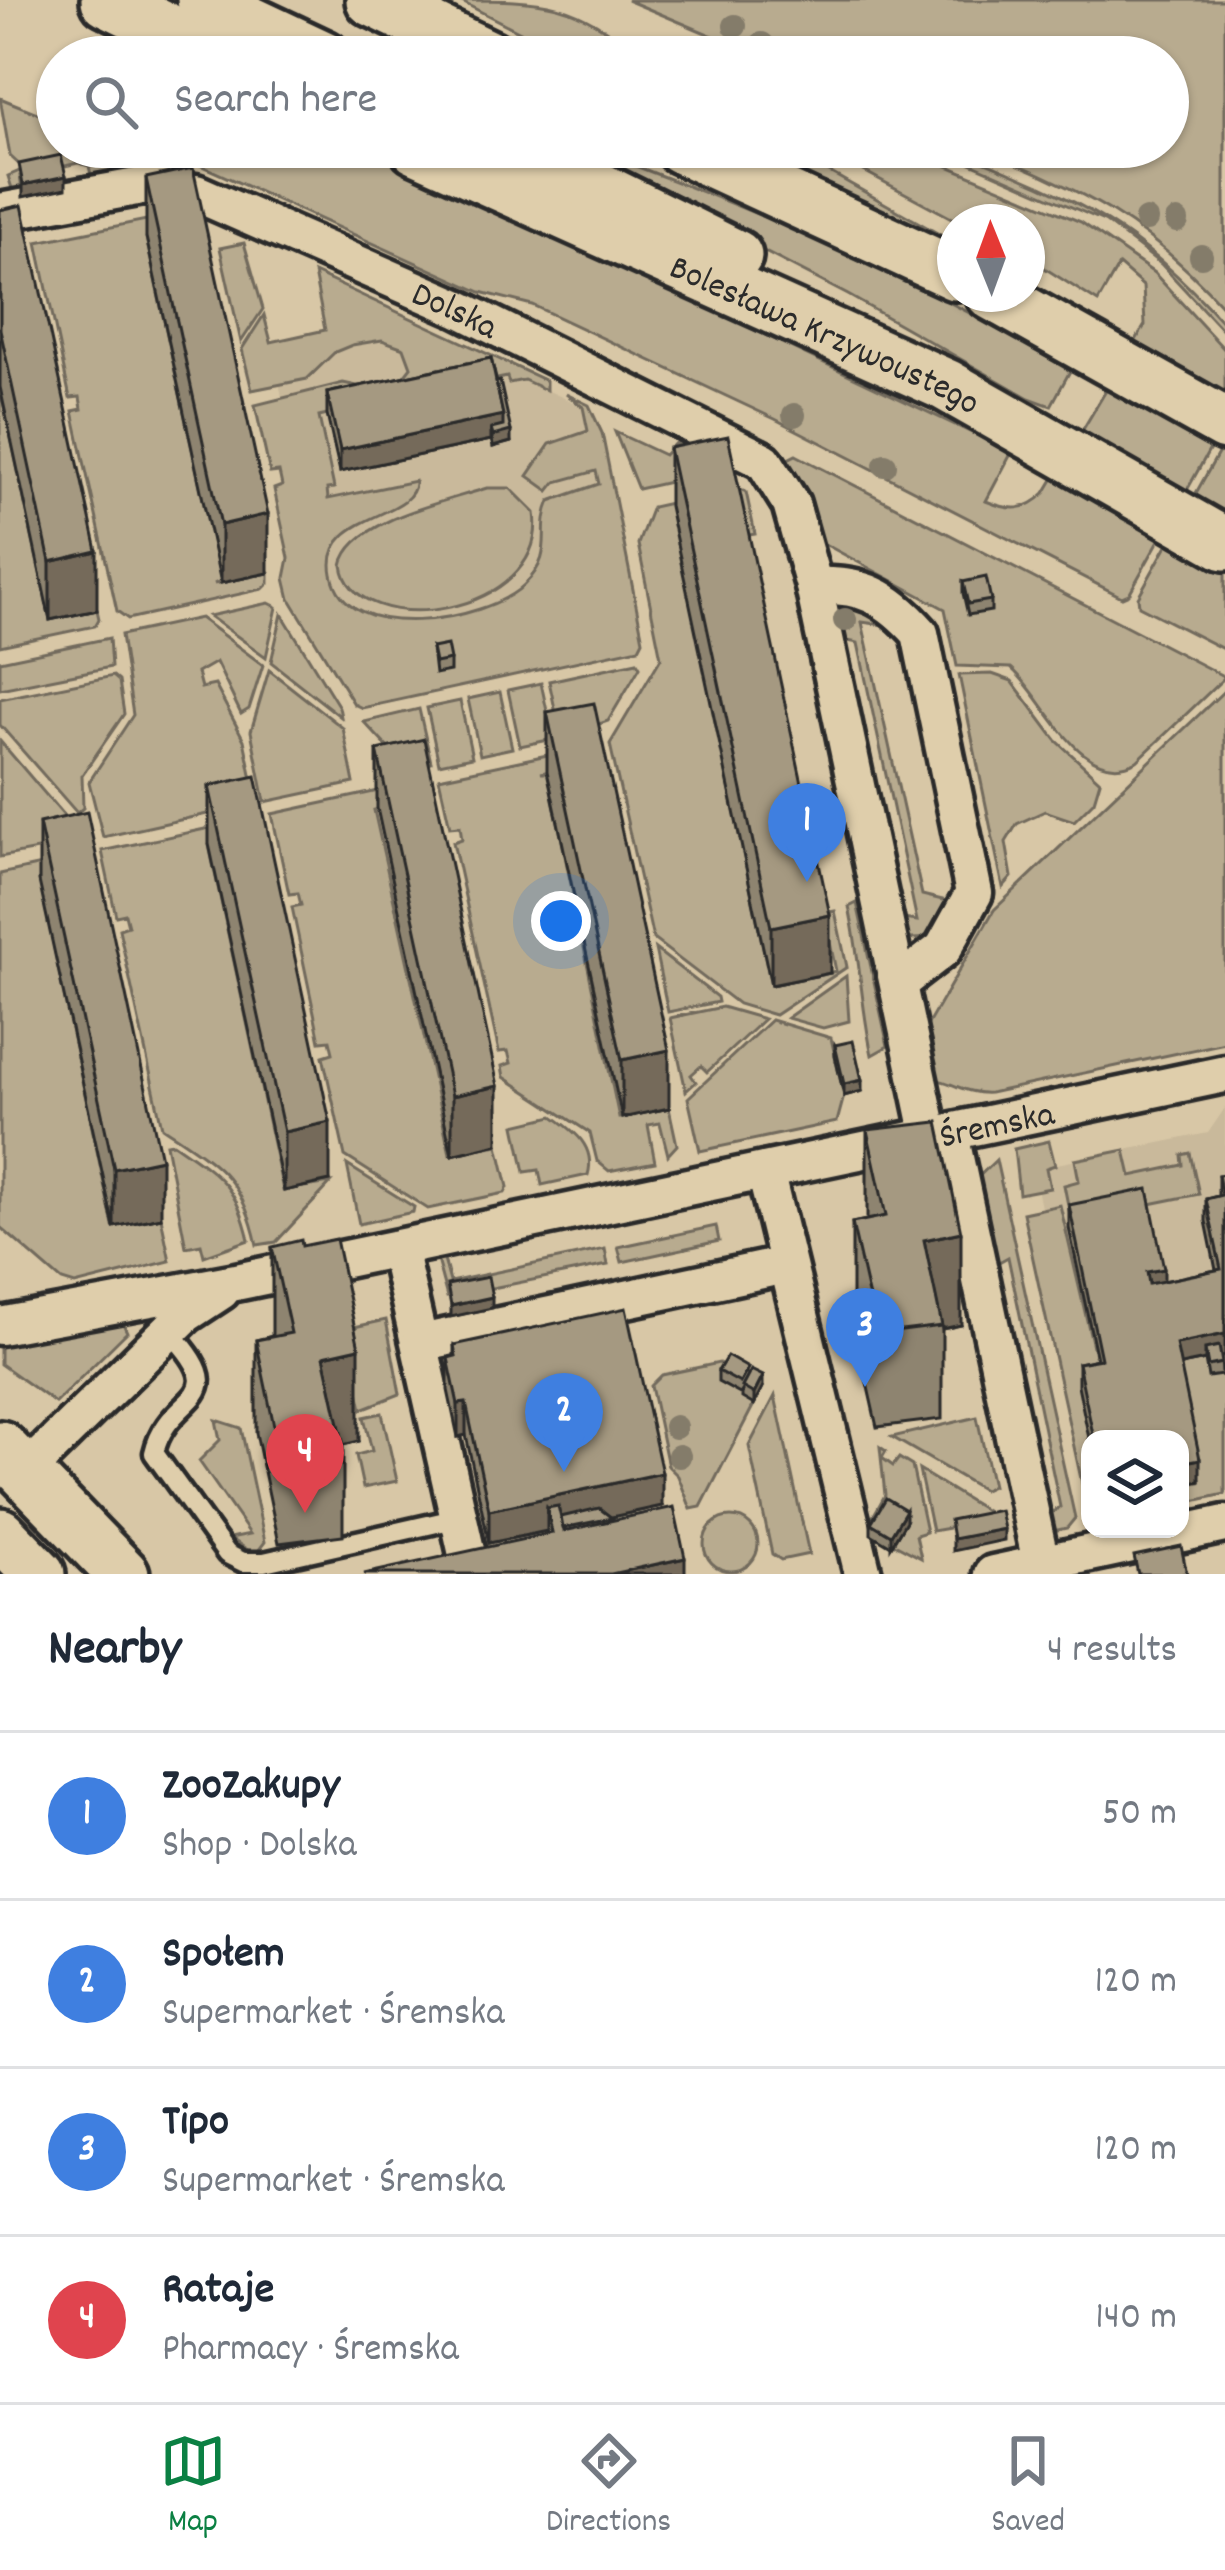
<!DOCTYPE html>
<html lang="en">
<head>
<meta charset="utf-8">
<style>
  :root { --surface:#fff; --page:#f2f2f3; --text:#1f2937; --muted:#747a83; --line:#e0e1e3; --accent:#0b8043 }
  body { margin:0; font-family:Dekko,sans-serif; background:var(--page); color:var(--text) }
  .controls { position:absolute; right:36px; bottom:36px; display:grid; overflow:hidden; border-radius:24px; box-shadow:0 3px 9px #0004 }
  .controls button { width:108px; height:108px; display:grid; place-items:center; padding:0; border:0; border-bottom:3px solid var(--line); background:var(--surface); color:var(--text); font:60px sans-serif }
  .compass { position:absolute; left:937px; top:204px; width:108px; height:108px; border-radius:50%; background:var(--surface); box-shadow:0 3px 9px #0004; rotate:359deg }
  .you { position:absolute; left:561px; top:921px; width:42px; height:42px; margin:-30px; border:9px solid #fff; border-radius:50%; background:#1a73e8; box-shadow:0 0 0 18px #1a73e833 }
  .badge { display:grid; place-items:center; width:78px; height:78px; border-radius:50%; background:var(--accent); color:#fff; font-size:39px; font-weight:700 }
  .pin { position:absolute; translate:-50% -99px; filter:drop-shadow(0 3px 6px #0008) }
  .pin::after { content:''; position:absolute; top:63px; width:42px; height:36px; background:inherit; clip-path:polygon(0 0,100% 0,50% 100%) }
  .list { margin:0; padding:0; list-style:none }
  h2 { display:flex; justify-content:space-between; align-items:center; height:156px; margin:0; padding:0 48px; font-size:51px }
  h2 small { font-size:39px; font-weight:400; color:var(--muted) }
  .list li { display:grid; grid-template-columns:78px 1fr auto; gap:36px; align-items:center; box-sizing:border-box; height:168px; padding:0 48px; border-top:3px solid var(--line) }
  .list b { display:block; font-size:45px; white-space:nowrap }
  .list p { margin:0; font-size:39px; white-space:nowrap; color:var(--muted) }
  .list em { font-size:39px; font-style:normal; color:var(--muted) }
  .icon { flex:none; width:66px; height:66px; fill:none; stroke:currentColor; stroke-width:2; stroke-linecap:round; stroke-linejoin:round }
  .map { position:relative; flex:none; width:1225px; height:1574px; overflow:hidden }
  .search { position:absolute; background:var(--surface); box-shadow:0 3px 9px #0004; left:36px; right:36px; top:36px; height:132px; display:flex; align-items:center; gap:30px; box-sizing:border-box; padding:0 42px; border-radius:66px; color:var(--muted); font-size:45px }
  .sheet { height:828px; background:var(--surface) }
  nav { display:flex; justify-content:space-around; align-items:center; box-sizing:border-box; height:168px; border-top:3px solid var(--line); background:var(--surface); font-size:33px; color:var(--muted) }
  nav a { display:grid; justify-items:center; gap:6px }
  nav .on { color:var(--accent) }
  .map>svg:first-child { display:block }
</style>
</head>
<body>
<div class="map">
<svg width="1225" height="1574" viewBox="0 0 1225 1574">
  <rect width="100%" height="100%" fill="#d8c7a6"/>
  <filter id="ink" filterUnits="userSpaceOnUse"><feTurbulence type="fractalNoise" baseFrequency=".00833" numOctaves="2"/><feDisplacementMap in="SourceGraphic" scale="24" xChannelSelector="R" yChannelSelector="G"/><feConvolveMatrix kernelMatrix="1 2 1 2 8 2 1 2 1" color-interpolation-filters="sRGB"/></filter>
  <g filter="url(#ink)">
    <!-- built -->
    <g fill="#c9b99b">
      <polygon points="393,318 583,407 633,639 338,660 271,345"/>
      <polygon points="1225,1108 1225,1476 1180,1439 1090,1443 1033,1169 1208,1133"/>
    </g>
    <!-- green -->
    <g fill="#b8ab8f" stroke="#726b5d" stroke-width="3">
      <path d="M458 0C547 0 573 0 641 57H569Z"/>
      <path d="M627 0H1225V309C1144 219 1087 193 977 147H1168V57H763Z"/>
      <polygon points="0,98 57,121 57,147 122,147 174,168 93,184 89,166 78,163 20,176 23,197 15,198 8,176 24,169 10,156"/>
      <path d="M160 147 192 153 194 147H369L1012 452 986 501C1010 511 1026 512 1045 493L1145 325 1143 286 1119 265 1098 302 1027 257V222H959L819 147H903L1081 222 1154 273 1225 350V422L1129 594 1122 597 775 419 532 305 481 292Z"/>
      <path d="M562 147H585C752 209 919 276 1070 371L1051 406 1029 398 848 295Z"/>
      <polygon points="745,147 785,147 955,243"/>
      <path d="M934 147H950C1077 200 1130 220 1225 325V333L1161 264 1106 222Z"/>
      <polygon points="166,216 146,238 221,581 214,584 269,572 269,583 263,589 128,619 117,611 73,411 82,409 80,397 70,398 37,242"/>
      <polygon points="244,243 263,309 241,342 220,248"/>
      <polygon points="314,273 546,381 546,390 524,380 509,383 507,377 383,403 411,367 404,348 382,340 352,345 335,352 307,379 252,390 242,349 264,315 271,342 325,330"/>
      <path d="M343 383 362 387 368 406 319 417 334 488 327 489 328 499 415 481C418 519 320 513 332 574 344 646 486 622 524 585 557 553 536 533 550 501L599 484 596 471 556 482 549 491 528 476 550 444 588 431 583 407 566 394 589 405 602 433 643 640 639 648 362 708 354 704 290 599 285 578 289 558 274 489 282 486 279 472 270 473 255 405Z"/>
      <polygon points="0,387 50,619 97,610 99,619 95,626 0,646"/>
      <polygon points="615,432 664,455 675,443 728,469 638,489"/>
      <polygon points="1225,441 1225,650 1139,606 1138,597"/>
      <path d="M796 455 1225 677 1137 761C1081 791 1044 695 1011 668L957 666 945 609 819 541 786 460Z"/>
      <path d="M487 488H510L535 513C549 618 352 643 342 565 351 520 448 501 487 488Z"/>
      <polygon points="738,488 746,492 755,534 738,537 670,507 771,985 836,971 824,913 835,911 847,967 775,1015 738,1004 653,939 610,744 661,658 638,544 652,507"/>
      <polygon points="850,600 891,626 862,622 922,895 951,902 933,938 912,939 899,933 896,918 917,921 858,643 838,639 834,612"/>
      <polygon points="269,603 277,607 266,657 209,616"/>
      <polygon points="282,614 339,707 341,717 271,662"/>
      <polygon points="200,618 263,665 249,709 241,714 216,662 197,673 201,688 215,685 244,740 257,803 103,837 89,782 133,715 121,635"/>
      <polygon points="109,638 111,667 0,689 0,661"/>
      <polygon points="637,662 640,667 608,721 561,737 549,681"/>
      <polygon points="269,670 343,728 354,783 265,802 251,731"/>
      <polygon points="992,674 1012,681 1056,740 1100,781 1094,801 1074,821 1045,811 1017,824 1006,842 1012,877 1003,887 959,675"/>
      <polygon points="113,676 119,681 124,714 82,775 83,808 77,813 0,725 0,699"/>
      <polygon points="541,683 553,739 520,746 508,690"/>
      <path d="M1225 690V1043L990 1093C964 1095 949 1078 926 1079L924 1031 994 910Z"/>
      <polygon points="500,692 512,748 480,755 468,699"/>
      <polygon points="460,701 472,757 439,764 427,708"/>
      <polygon points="419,709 431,762 406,767 364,722"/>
      <polygon points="0,741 82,837 80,842 0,857"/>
      <polygon points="585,747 594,761 541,773 548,773 619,1118 669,1108 677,1145 668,1155 660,1123 648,1125 655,1162 609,1171 597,1161 590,1133 504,1077 502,1066 511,1063 508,1051 499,1052 453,842 462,839 460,826 450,827 439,778"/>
      <polygon points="420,782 423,798 374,810 450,1154 498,1145 508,1187 505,1193 428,1209 345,1156 323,1056 333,1053 330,1040 320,1041 292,907 301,905 298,893 289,894 272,814"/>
      <path d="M252 819 209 845 283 1190 331 1183 276 1242 257 1245C242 1176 218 1165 162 1127L119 929 128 926 125 914 116 916 102 851Z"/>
      <polygon points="78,857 40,882 113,1226 161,1217 170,1261 75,1285 62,1281 0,1227 0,874"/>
      <path d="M857 903 888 1046 872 1055C861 1005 860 957 849 907Z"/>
      <polygon points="655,949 717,997 718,1002 668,1012"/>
      <polygon points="846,976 849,1021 823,1028 787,1018"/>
      <polygon points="722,1007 764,1019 707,1072 701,1066 691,1075 696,1082 686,1091 670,1018"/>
      <polygon points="771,1020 831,1038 844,1096 837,1122 700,1151 688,1098"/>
      <path d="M553 1116C574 1131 596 1146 588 1175L542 1185 539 1170 525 1172 515 1125Z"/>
      <polygon points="1049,1141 1055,1165 1046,1168 1050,1188 1019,1194 1014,1149"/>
      <path d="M173 1143C218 1174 237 1185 249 1240L204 1256 201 1244 186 1247 166 1144Z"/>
      <polygon points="1125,1150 1131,1176 1183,1165 1182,1155 1190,1153 1199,1194 1071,1220 1064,1185 1079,1181 1075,1160"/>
      <polygon points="996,1160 1075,1518 1067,1528 1044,1533 1045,1517 1060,1507 1008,1257 986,1269 969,1186"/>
      <polygon points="347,1165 414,1207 413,1212 359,1224"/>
      <polygon points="1060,1205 1101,1381 1079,1385 1090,1443 1090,1520 1023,1213"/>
      <polygon points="716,1226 719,1241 622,1262 618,1247"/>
      <polygon points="605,1249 608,1265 447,1297 437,1260 443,1256 450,1282"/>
      <polygon points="121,1319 127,1332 55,1403 0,1364 0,1340"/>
      <polygon points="386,1320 400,1394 362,1409 345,1329"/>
      <polygon points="1225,1356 1225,1494 1180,1504 1180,1485 1199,1482 1176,1366"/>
      <polygon points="719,1363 763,1387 701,1507 691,1509 678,1476 668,1466 651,1386 662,1375"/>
      <polygon points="775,1396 809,1554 781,1560 772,1554 749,1446"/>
      <polygon points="382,1413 397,1481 363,1488 356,1455 372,1451 364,1417"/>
      <polygon points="977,1417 992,1486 983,1490 892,1437"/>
      <polygon points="216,1420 241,1428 265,1542 255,1555 230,1538 250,1534 199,1461 220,1440"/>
      <polygon points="880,1447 886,1451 882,1458 893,1466 899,1458 912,1466 926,1532 916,1535 921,1558 872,1532 870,1522 885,1495"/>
      <polygon points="919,1470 999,1519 932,1531"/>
      <circle cx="731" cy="1544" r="27"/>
    </g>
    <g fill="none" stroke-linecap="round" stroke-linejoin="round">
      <!-- lane casing -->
      <g stroke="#2b2b2b" stroke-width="27">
        <path id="lane" d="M169 1331C240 1405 168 1390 154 1453L227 1554 243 1562H264L459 1518"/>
      </g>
      <!-- street casing -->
      <g stroke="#2b2b2b" stroke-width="45">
        <g id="street">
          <path id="s1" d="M0 212 142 186 196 193 458 308 764 461 791 504 814 586 930 1137"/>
          <path d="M814 586C863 584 887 596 920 633L974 893 943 949 899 983"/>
          <polyline points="950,1134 1041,1563"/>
          <polyline points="765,1171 863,1574"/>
          <polyline points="398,1249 466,1550"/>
          <path id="s2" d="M0 1326 236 1282 1225 1074"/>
          <polyline points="420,1343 786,1265"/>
          <polyline points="26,1471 186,1314 221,1291"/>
          <polyline points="993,1574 1225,1524"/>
        </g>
      </g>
      <!-- secondary casing -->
      <g stroke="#2b2b2b" stroke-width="60">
        <g id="secondary">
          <polyline points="107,0 225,57"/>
          <polyline points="203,0 324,57"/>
          <polyline points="372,0 490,57"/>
          <path id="s3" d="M416 147 946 385 1225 544"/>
          <polyline points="516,147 736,256"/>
          <polyline points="680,147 955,274"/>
          <polyline points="992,294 1225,424"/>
          <polyline points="0,1447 123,1574"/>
          <polyline points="0,1534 39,1574"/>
        </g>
      </g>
      <!-- lane -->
      <use href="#lane" stroke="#dfceab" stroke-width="18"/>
      <!-- street -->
      <use href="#street" stroke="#dfceab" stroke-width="36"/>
      <!-- secondary -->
      <use href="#secondary" stroke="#dfceab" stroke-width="51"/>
    </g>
    <!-- trees -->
    <g fill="#847c6b">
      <circle cx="735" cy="26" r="12"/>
      <circle cx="762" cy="44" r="12"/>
      <circle cx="1146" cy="220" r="12"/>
      <circle cx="1177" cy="221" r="12"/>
      <circle cx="1201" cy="256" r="12"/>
      <circle cx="794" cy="415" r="12"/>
      <circle cx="885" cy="465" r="12"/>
      <circle cx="845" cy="620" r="12"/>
      <circle cx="675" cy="1427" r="12"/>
      <circle cx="679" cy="1456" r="12"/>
    </g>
    <!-- wall -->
    <g fill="#8e846f" stroke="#2b2b2b" stroke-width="3">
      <polygon points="146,178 268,573 221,583 146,237"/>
      <polygon points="0,210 97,610 50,620 0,387"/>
      <polygon points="491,358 511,442 493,447 491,440 340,472 327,415 327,393"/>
      <polygon points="669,448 830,973 771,985 669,506"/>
      <polygon points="963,582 991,600 991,611 968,615 963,593"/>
      <polygon points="432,648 450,660 450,671 435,674"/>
      <polygon points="547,712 669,1108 622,1118 547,771"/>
      <polygon points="377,750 498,1144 452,1155 377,808"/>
      <polygon points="209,786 330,1181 284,1191 209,844"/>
      <polygon points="39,823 161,1217 114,1227 39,881"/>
      <polygon points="835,1045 862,1091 844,1096 835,1056"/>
      <polygon points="867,1130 961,1325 942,1329 942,1419 877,1427 852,1316 852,1223 867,1220"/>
      <polygon points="1225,1174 1225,1356 1221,1357 1222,1375 1208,1377 1205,1360 1180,1365 1200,1481 1180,1485 1180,1439 1090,1439 1090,1443 1078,1385 1078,1363 1097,1359 1069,1228 1069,1205 1164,1281 1216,1270 1206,1221 1206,1199 1218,1196 1218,1175"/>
      <polygon points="272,1247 359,1441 343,1445 343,1535 279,1543 256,1433 256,1340 272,1336"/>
      <polygon points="454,1345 662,1506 611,1517 612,1521 685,1574 547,1534 547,1531 489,1543 466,1435 458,1437 448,1390 448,1358 454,1356"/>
      <polygon points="718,1371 748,1374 763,1387 754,1405 742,1398 742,1391 740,1394 718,1382"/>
      <polygon points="906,1521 891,1546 871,1534 871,1523"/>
    </g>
    <!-- shaded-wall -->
    <g fill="#746b5a" stroke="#2b2b2b" stroke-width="3">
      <polygon points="66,176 66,188 23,197 23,185"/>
      <polygon points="503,415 511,431 511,442 493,447 491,429 491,440 340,472 340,450"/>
      <polygon points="268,514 268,573 221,583 221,525"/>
      <polygon points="97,551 97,610 50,620 50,562"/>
      <polygon points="830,915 830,973 771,985 771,927"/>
      <polygon points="669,1050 669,1108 622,1118 622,1060"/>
      <polygon points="862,1080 862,1091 844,1096 844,1084"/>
      <polygon points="498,1086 498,1144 452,1155 452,1096"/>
      <polygon points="330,1122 330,1181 284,1191 284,1132"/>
      <polygon points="161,1159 161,1217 114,1227 114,1169"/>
      <polygon points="961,1232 961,1325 942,1329 924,1240"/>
      <polygon points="1164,1269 1164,1291 1147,1295 1147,1272"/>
      <polygon points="492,1297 492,1308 451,1317 451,1306"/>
      <polygon points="1225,1334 1225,1356 1207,1360 1205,1349 1205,1360 1176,1366 1176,1344"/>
      <polygon points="359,1348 359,1441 343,1445 324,1356"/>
      <polygon points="763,1376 763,1387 754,1405 754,1394"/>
      <polygon points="466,1403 466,1435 458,1437 458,1404"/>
      <polygon points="1200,1459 1200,1481 1180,1485 1180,1463"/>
      <polygon points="662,1473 662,1506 561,1528 547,1508 547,1531 489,1543 489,1510"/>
      <polygon points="906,1510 906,1521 891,1546 891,1535"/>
      <polygon points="1004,1529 1004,1540 953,1551 953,1539"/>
      <polygon points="685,1558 685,1574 611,1574"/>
    </g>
    <!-- building -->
    <g fill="#a59981" stroke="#2b2b2b" stroke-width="3">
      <polygon points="61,155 66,176 23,185 19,164"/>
      <polygon points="193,168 268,514 221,525 146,178"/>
      <polygon points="22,205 97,551 50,562 0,329 0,210"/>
      <polygon points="491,358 503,415 340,450 327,393"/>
      <polygon points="500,381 511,431 493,436 491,429 503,426 503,415 496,382"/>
      <polygon points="728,436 830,915 771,927 669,448"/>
      <polygon points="986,577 991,600 968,604 963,582"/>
      <polygon points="447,645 450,660 435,663 432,648"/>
      <polygon points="594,703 669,1050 622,1060 547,712"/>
      <polygon points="424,739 498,1086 452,1096 377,750"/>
      <polygon points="256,776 330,1122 284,1132 209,786"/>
      <polygon points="87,812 161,1159 114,1169 39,823"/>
      <polygon points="853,1041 862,1080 844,1084 835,1045"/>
      <polygon points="938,1122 961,1232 924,1240 942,1326 877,1334 852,1223 886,1216 867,1130"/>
      <polygon points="1225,1174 1225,1334 1176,1344 1200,1459 1180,1463 1180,1439 1094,1439 1078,1363 1101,1359 1069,1205 1148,1189 1164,1269 1147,1272 1149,1284 1221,1269 1206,1199 1222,1195 1218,1175"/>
      <polygon points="336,1239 359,1348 324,1356 343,1442 279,1450 256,1340 291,1333 272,1247 301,1240 302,1246"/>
      <polygon points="488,1277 492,1297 451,1306 447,1285"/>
      <polygon points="626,1308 662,1473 489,1510 466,1403 458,1404 448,1358 456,1356 454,1345"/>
      <polygon points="1219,1346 1222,1363 1208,1366 1205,1349"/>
      <polygon points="727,1356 748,1368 740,1383 718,1371"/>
      <polygon points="751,1370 763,1376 754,1394 742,1387"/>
      <polygon points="886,1498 906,1510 891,1535 871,1523"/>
      <polygon points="558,1506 564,1531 674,1507 685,1558 611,1574 364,1574 552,1533 547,1508"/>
      <polygon points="599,1508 612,1518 563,1528 561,1517"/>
      <polygon points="1000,1510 1004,1529 953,1539 950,1520"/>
      <polygon points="1181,1546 1187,1574 1138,1574 1134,1556"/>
    </g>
  </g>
  <g text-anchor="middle" stroke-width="12" stroke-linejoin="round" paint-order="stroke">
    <!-- street labels -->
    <g font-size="36" fill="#2b2b2b" stroke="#dfceab">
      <text dy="13" stroke="none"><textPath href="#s1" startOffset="483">Dolska</textPath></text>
      <text dy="13" stroke="none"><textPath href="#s3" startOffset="450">Bolesława Krzywoustego</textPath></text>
      <text dy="13" stroke="none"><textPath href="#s2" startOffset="1017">Śremska</textPath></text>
    </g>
  </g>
</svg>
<div class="controls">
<button><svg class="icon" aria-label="layers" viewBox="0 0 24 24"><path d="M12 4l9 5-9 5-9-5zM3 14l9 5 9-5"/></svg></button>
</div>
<svg class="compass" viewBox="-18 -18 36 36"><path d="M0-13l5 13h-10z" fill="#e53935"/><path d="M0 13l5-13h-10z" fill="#747a83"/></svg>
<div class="you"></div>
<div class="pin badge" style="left:807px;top:882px;background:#3f7fe0">1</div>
<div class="pin badge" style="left:564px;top:1472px;background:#3f7fe0">2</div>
<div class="pin badge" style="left:865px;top:1387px;background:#3f7fe0">3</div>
<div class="pin badge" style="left:305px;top:1513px;background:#e0444e">4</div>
<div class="search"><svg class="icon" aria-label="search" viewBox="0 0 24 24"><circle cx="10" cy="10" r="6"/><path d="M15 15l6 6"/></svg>Search here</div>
</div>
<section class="sheet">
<h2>Nearby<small>4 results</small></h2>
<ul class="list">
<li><span class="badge" style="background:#3f7fe0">1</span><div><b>ZooZakupy</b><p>Shop · Dolska</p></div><em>50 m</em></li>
<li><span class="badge" style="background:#3f7fe0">2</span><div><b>Społem</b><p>Supermarket · Śremska</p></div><em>120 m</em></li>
<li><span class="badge" style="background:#3f7fe0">3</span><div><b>Tipo</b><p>Supermarket · Śremska</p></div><em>120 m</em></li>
<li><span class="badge" style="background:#e0444e">4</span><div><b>Rataje</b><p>Pharmacy · Śremska</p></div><em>140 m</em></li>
</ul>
</section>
<nav>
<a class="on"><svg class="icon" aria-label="map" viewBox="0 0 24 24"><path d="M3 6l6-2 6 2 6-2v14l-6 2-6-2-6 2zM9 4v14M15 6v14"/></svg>Map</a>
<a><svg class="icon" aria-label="directions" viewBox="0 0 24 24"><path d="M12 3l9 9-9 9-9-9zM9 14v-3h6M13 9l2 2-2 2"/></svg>Directions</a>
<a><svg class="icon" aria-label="saved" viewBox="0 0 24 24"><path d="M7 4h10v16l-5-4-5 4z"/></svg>Saved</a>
</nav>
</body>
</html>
